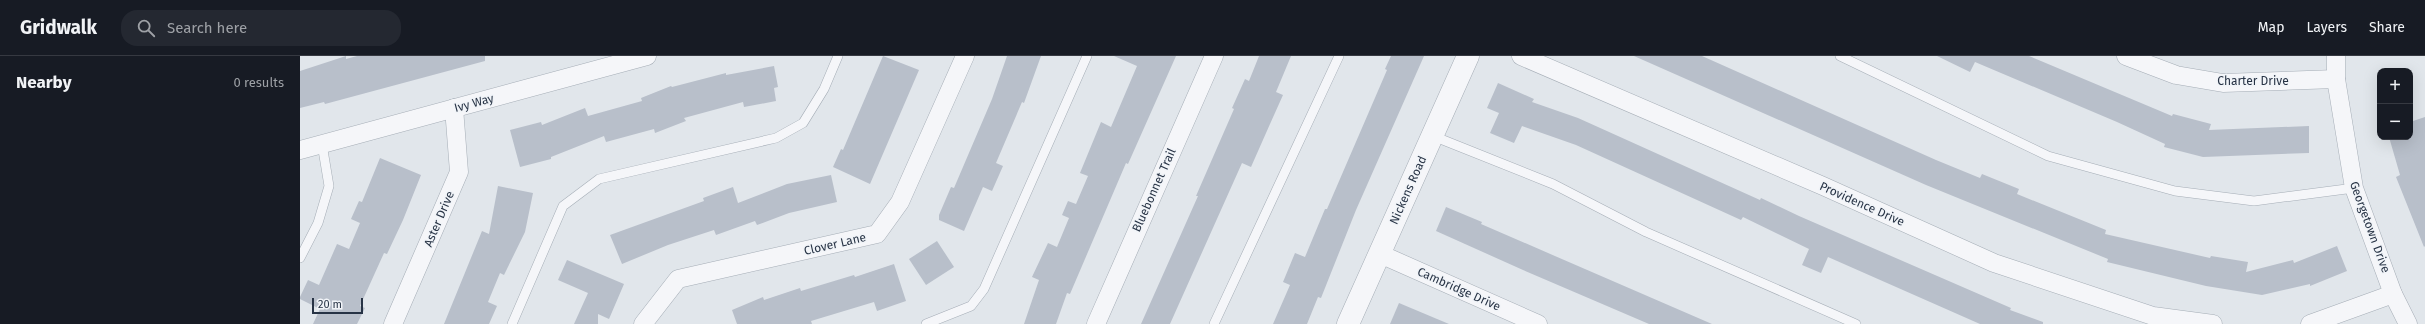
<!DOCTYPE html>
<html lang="en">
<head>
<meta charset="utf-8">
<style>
  :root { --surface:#171b24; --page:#242831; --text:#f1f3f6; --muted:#9ea1a6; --line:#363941 }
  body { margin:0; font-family:"Fira Sans",sans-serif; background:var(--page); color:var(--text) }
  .controls { position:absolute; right:12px; top:12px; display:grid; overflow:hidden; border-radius:8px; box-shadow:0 4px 16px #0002 }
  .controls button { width:36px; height:36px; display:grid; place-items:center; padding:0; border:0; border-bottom:1px solid var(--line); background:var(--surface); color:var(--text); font:20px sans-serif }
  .scale { position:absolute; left:12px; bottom:10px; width:51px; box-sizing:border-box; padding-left:4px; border:2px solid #273345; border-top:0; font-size:11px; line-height:14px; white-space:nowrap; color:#273345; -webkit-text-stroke:3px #f1f4f8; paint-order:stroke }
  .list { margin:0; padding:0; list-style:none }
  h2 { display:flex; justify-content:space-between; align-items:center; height:52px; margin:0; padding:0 16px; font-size:17px }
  h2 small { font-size:13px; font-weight:400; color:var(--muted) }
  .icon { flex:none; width:22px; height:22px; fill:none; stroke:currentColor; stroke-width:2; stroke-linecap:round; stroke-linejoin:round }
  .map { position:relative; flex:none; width:2125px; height:268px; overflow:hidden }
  header { display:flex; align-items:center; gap:24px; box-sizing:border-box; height:56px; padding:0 20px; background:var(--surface); border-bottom:1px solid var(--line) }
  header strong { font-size:19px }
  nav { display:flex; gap:22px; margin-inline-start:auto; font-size:14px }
  .search { width:280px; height:36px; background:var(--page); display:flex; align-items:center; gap:10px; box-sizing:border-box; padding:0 14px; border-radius:16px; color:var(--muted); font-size:15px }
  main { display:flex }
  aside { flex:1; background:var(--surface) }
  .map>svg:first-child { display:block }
</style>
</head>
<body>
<header>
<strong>Gridwalk</strong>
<div class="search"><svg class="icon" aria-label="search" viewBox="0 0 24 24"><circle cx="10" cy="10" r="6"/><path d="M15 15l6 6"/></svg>Search here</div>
<nav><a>Map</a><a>Layers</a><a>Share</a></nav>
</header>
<main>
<aside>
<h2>Nearby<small>0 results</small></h2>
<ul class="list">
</ul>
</aside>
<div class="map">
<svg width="2125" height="268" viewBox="0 0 2125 268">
  <rect width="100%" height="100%" fill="#e1e6eb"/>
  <!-- building -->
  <g fill="#b8bfca">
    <polygon points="46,0 46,3 57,0 185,0 185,5 25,48 24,46 0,52 0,15"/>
    <polygon points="583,0 619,14 570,128 533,111 541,93 543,94"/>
    <polygon points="707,0 741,0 724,47 722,46 696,107 703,110 692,135 683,131 664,175 639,164 639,159 651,131 654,132 692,43"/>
    <polygon points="814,0 876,0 828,108 826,107 770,238 767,237 756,268 724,268 739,224 732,221 748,187 757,191 769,162 762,159 768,145 776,148 788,120 780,117 801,66 811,71 837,10"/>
    <polygon points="959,0 991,0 976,36 983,39 970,68 951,111 942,107 870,268 841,268 898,140 896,140 934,53 932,52 945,23 949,25"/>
    <polygon points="1091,0 1124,0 1056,154 1021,242 1018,241 1007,268 973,268 990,229 983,226 995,197 1005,201 1025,153 1027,153 1087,14 1085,13"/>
    <polygon points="1334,0 1402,0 1636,104 1680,122 1682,118 1719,133 1717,138 1806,174 1805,178 1910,202 1911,200 1948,206 1946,216 1993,204 1994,207 2037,190 2047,215 2010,230 2010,228 1962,239 1906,230 1807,206 1808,203 1626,129"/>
    <polygon points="1637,0 1729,0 1872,60 1873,58 1911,68 1909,74 2009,70 2009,97 1903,101 1864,91 1865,88 1817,66 1675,6 1670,16"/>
    <polygon points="474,10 478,31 474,32 476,45 444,51 443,46 384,62 386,65 355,77 354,73 306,86 304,80 251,101 251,103 220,111 210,74 241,66 242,69 285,52 288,60 342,45 341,42 371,30 372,31 426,17 426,19"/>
    <polygon points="1198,27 1234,43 1232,46 1278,62 1460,144 1461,142 1499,160 1711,252 1710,254 1743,266 1743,268 1680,268 1528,201 1521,217 1502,209 1509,193 1443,161 1441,164 1276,89 1222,70 1214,87 1190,77 1199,57 1187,52"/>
    <polygon points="2125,61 2125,190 2124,191 2096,121 2100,119 2089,81 2110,81 2110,66"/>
    <polygon points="80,102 121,119 103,164 87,198 84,197 60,250 65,252 57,268 13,268 20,253 0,243 0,241 8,224 19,229 37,188 49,193 60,167 51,163 59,145 62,146"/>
    <polygon points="531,119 537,146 489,157 457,169 455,165 416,179 414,174 368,189 322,208 310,179 404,145 403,142 433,131 438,147 487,128"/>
    <polygon points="198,130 233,137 225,176 204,219 200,217 188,246 197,250 189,268 144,268 182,175 189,178"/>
    <polygon points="1146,151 1182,166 1181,168 1412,268 1349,268 1223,214 1136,175"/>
    <polygon points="637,185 654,211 626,229 609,203"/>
    <polygon points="267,204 324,228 309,263 298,258 298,268 274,268 288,237 258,224"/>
    <polygon points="594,208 606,245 577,255 574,246 511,265 512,268 437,268 432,254 463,241 464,244 500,232 501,235 554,219 555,221"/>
    <polygon points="1099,247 1149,268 1090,268"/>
  </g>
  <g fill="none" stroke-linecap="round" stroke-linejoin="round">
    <!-- service casing -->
    <g stroke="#a5adb6" stroke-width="10">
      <g id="service">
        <polyline points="1540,0 1748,100 1875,135 1954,145 2054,132"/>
        <polyline points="1133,80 1253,128 1346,176 1556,268"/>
        <polyline points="0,202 18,167 29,130 22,88"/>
        <polyline points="212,268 263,150 299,123 476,82 503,67 524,33 538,0"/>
        <polyline points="626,268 671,250 684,233 787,0"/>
        <polyline points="914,268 1039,0"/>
      </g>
    </g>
    <!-- minor casing -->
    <g stroke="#a5adb6" stroke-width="19">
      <g id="minor">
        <polyline points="1221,0 1523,130 1694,207 1853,260 1913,268"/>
        <polyline points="1826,0 1876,19 1923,27 2036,23"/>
        <polyline points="2036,0 2036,23 2054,132 2093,238 2108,268"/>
        <polyline points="0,94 347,0"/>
        <polyline points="1080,198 1238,268"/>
        <polyline points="93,268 159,116 154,52"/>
        <polyline points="343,268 378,223 577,178 600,146 665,0"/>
        <polyline points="796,268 914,0"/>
        <polyline points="2010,268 2093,238"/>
      </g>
    </g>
    <!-- tertiary casing -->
    <g stroke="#a5adb6" stroke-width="23">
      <polyline id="tertiary" points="1048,268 1168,0"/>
    </g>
    <!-- service -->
    <use href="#service" stroke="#f5f6f9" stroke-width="9"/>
    <!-- minor -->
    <use href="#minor" stroke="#f5f6f9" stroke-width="18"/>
    <!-- tertiary -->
    <use href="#tertiary" stroke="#f5f6f9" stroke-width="22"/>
  </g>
  <g text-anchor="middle" stroke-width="3" stroke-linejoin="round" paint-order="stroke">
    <!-- street labels -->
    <g font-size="12" fill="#273345" stroke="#f1f4f8">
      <text x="1953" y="29">Charter Drive</text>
      <text transform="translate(174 47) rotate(-15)" y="4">Ivy Way</text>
      <text transform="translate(854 134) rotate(-66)" y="4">Bluebonnet Trail</text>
      <text transform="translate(1108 134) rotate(-66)" y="4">Nickens Road</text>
      <text transform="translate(1562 148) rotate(24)" y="4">Providence Drive</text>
      <text transform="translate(139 163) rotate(-67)" y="4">Aster Drive</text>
      <text transform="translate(2070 171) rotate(70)" y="4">Georgetown Drive</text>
      <text transform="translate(535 188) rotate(-13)" y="4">Clover Lane</text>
      <text transform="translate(1159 233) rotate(24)" y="4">Cambridge Drive</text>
    </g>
  </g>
</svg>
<div class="controls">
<button>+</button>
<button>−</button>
</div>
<div class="scale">20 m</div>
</div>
</main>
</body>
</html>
